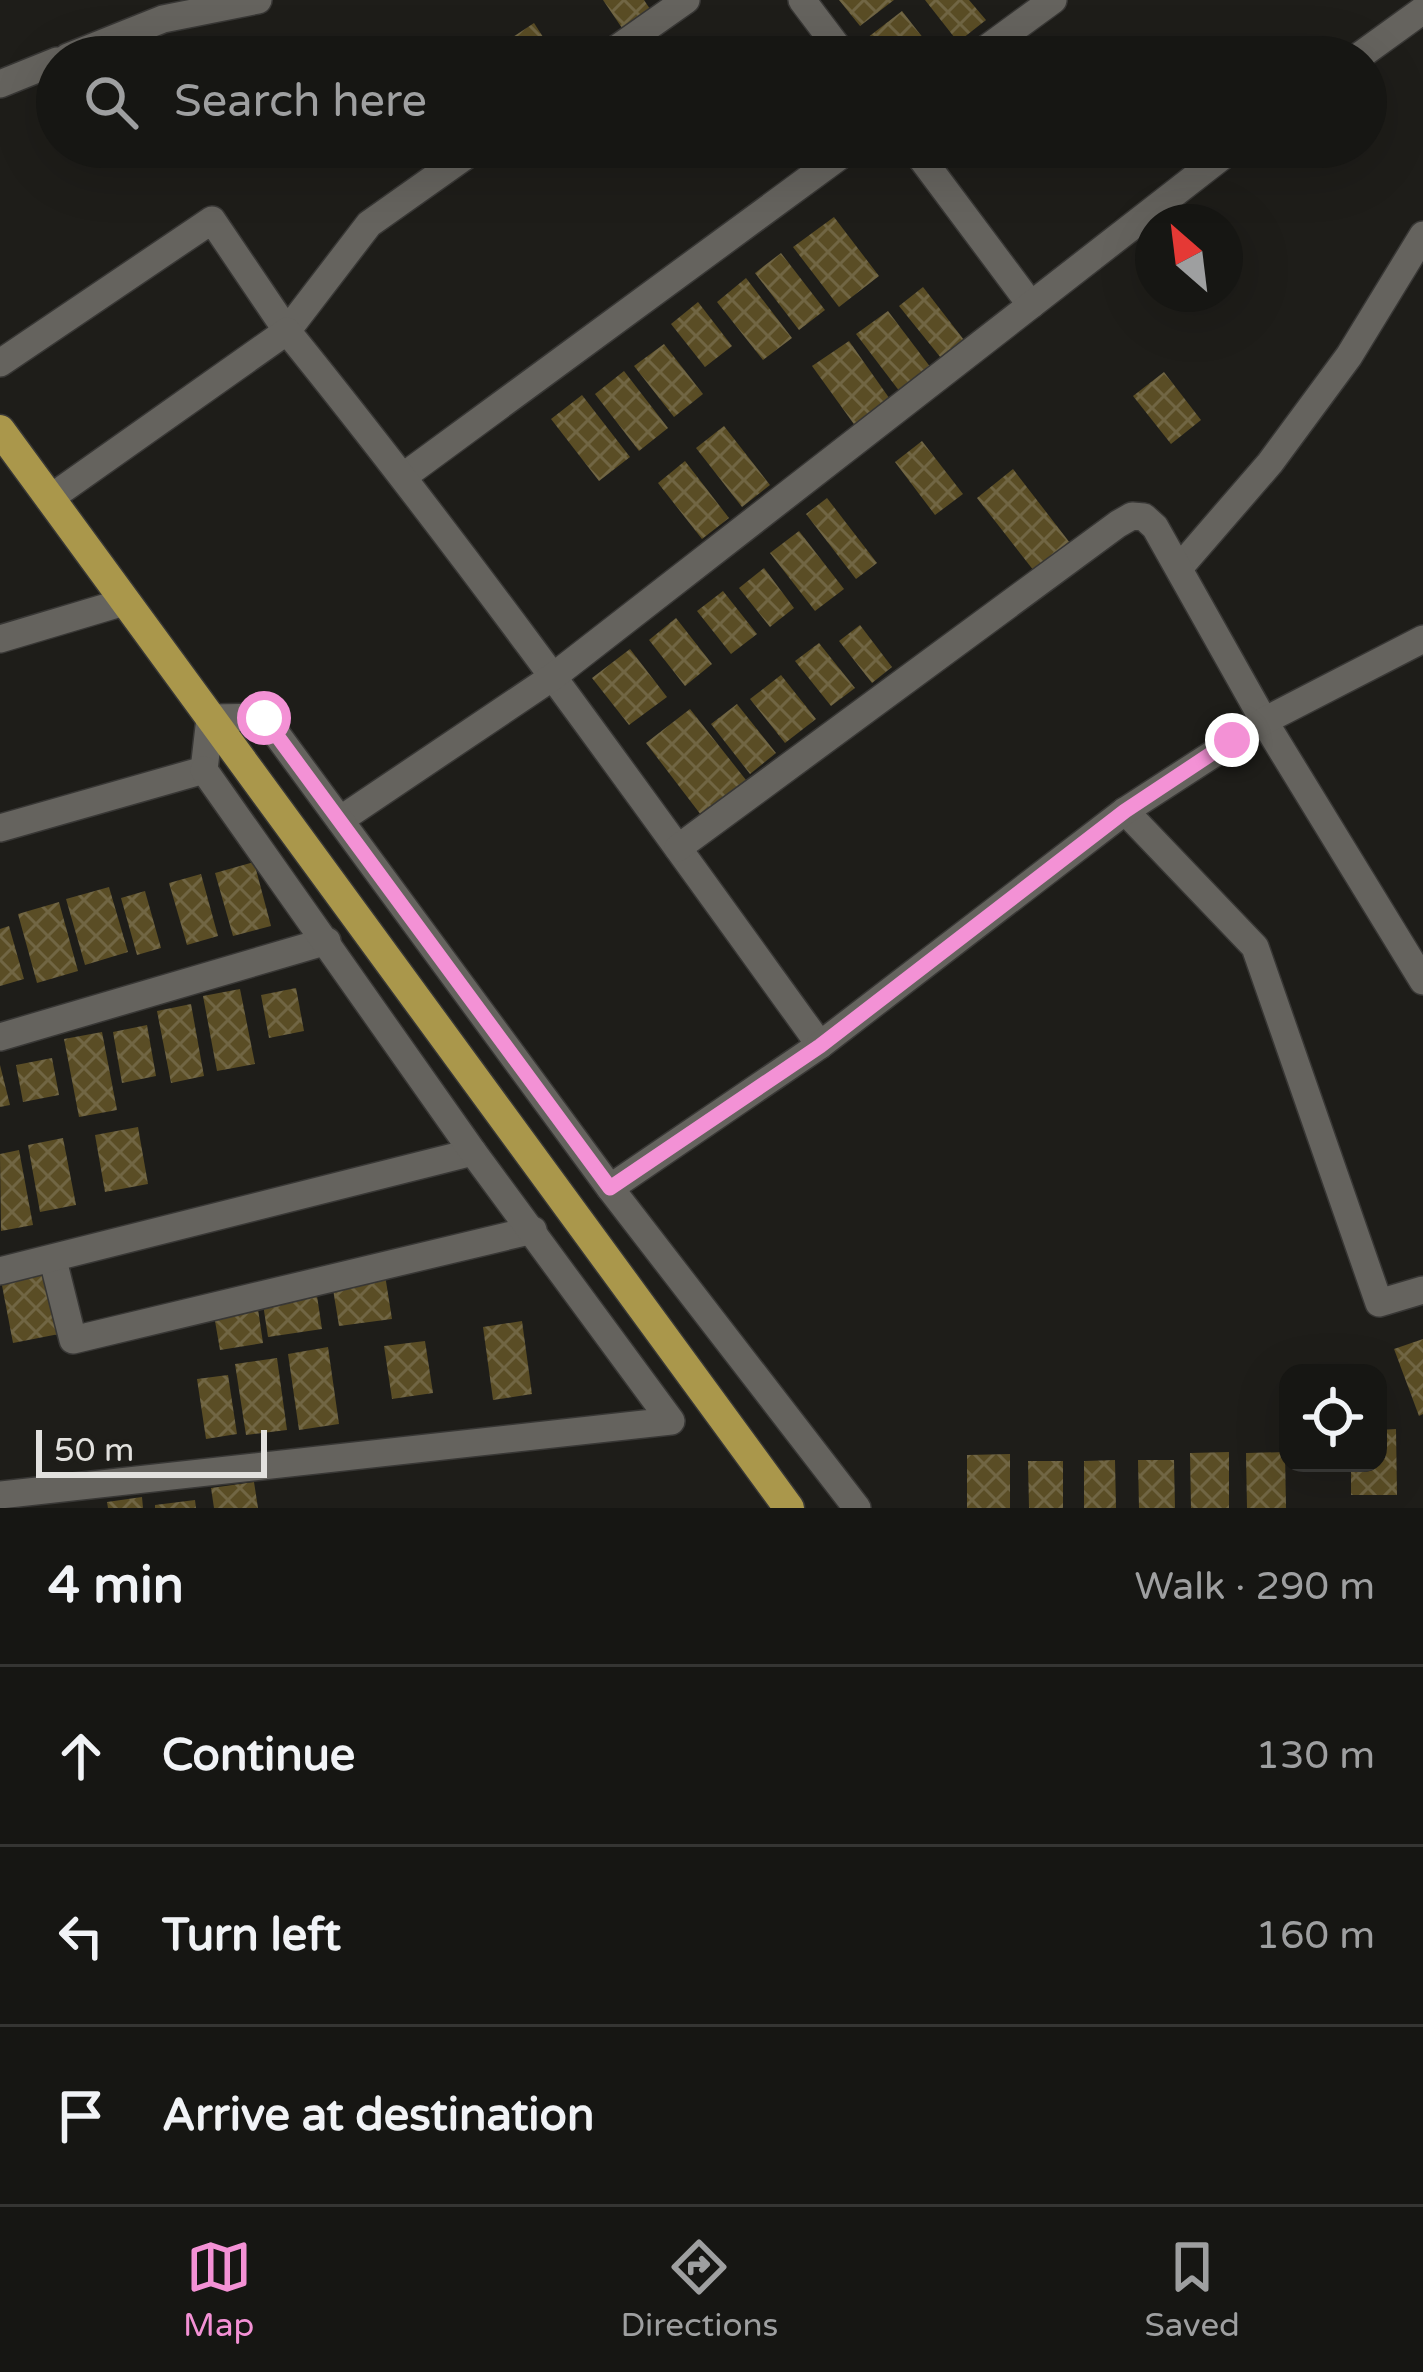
<!DOCTYPE html>
<html lang="en">
<head>
<meta charset="utf-8">
<style>
  :root { --surface:#161613; --page:#232321; --text:#f1f3f6; --muted:#9e9fa0; --line:#353533; --accent:#f391d5 }
  body { margin:0; font-family:"Varela Round",sans-serif; background:var(--page); color:var(--text) }
  .controls { position:absolute; right:36px; bottom:36px; display:grid; overflow:hidden; border-radius:24px; box-shadow:0 12px 48px #0002 }
  .controls button { width:108px; height:108px; display:grid; place-items:center; padding:0; border:0; border-bottom:3px solid var(--line); background:var(--surface); color:var(--text); font:60px sans-serif }
  .compass { position:absolute; left:1135px; top:204px; width:108px; height:108px; border-radius:50%; background:var(--surface); box-shadow:0 12px 48px #0002; rotate:332deg }
  .scale { position:absolute; left:36px; bottom:30px; width:231px; box-sizing:border-box; padding-left:12px; border:6px solid #e2e1de; border-top:0; font-size:33px; line-height:42px; white-space:nowrap; color:#e2e1de; -webkit-text-stroke:9px #1e1d19; paint-order:stroke }
  .stop { position:absolute; width:36px; height:36px; margin:-27px; border:9px solid #f391d5; border-radius:50%; background:#fff }
  .stop.end { background:#f391d5; border-color:#fff; box-shadow:0 3px 12px #0008 }
  .list { margin:0; padding:0; list-style:none }
  h2 { display:flex; justify-content:space-between; align-items:center; height:156px; margin:0; padding:0 48px; font-size:51px }
  h2 small { font-size:39px; font-weight:400; color:var(--muted) }
  .list li { display:grid; grid-template-columns:78px 1fr auto; gap:36px; align-items:center; box-sizing:border-box; height:180px; padding:0 48px; border-top:3px solid var(--line) }
  .list b { display:block; font-size:45px; white-space:nowrap }
  .list em { font-size:39px; font-style:normal; color:var(--muted) }
  .icon { flex:none; width:66px; height:66px; fill:none; stroke:currentColor; stroke-width:2; stroke-linecap:round; stroke-linejoin:round }
  .map { position:relative; flex:none; width:1423px; height:1508px; overflow:hidden }
  .search { position:absolute; background:var(--surface); box-shadow:0 12px 48px #0002; left:36px; right:36px; top:36px; height:132px; display:flex; align-items:center; gap:30px; box-sizing:border-box; padding:0 42px; border-radius:66px; color:var(--muted); font-size:45px }
  .sheet { height:696px; background:var(--surface) }
  nav { display:flex; justify-content:space-around; align-items:center; box-sizing:border-box; height:168px; border-top:3px solid var(--line); background:var(--surface); font-size:33px; color:var(--muted) }
  nav a { display:grid; justify-items:center; gap:6px }
  nav .on { color:var(--accent) }
  .map>svg:first-child { display:block }
</style>
</head>
<body>
<div class="map">
<svg width="1423" height="1508" viewBox="0 0 1423 1508">
  <defs>
    <pattern id="building-cross-hatch" width="8" height="8" patternUnits="userSpaceOnUse" patternTransform="scale(3)"><rect width="8" height="8" fill="#5a4d25"/><path d="M0 0l8 8M0 8l8-8" fill="none" stroke="#716644"/></pattern>
  </defs>
  <rect width="100%" height="100%" fill="#1e1d19"/>
  <!-- building -->
  <g fill="url(#building-cross-hatch)">
    <polygon points="603,0 644,0 652,12 624,31"/>
    <polygon points="839,0 894,0 860,26"/>
    <polygon points="925,0 969,0 986,20 958,42"/>
    <polygon points="902,11 938,57 882,57 867,38"/>
    <polygon points="534,23 556,57 493,57 490,52"/>
    <polygon points="834,217 879,276 839,307 793,247"/>
    <polygon points="781,253 825,310 799,330 755,273"/>
    <polygon points="746,278 792,338 763,360 717,302"/>
    <polygon points="923,287 964,340 941,358 899,306"/>
    <polygon points="698,302 732,346 705,367 671,324"/>
    <polygon points="888,311 931,368 900,392 856,334"/>
    <polygon points="849,341 892,402 856,427 812,366"/>
    <polygon points="664,344 703,394 674,417 634,366"/>
    <polygon points="624,371 668,428 639,451 595,394"/>
    <polygon points="1164,372 1201,420 1171,444 1133,396"/>
    <polygon points="582,395 630,457 599,481 551,419"/>
    <polygon points="724,426 770,485 742,507 696,448"/>
    <polygon points="922,441 963,494 935,515 895,462"/>
    <polygon points="685,461 729,518 702,539 658,483"/>
    <polygon points="1013,469 1070,543 1034,571 977,498"/>
    <polygon points="827,498 877,563 856,579 806,514"/>
    <polygon points="799,531 844,589 815,611 770,553"/>
    <polygon points="764,568 794,608 770,627 739,588"/>
    <polygon points="723,591 757,634 731,654 697,611"/>
    <polygon points="676,618 712,664 685,686 649,640"/>
    <polygon points="860,625 892,667 872,683 839,641"/>
    <polygon points="819,643 855,688 831,706 795,661"/>
    <polygon points="630,649 667,697 629,725 592,678"/>
    <polygon points="781,675 816,719 785,743 750,699"/>
    <polygon points="737,704 776,753 750,774 711,724"/>
    <polygon points="690,709 746,780 701,815 646,743"/>
    <polygon points="254,862 271,926 233,936 215,873"/>
    <polygon points="201,874 218,936 187,945 169,883"/>
    <polygon points="109,887 128,952 85,965 66,899"/>
    <polygon points="145,891 161,948 137,955 121,898"/>
    <polygon points="59,902 78,971 37,983 18,914"/>
    <polygon points="9,926 24,979 0,986 0,929"/>
    <polygon points="296,988 304,1031 269,1038 261,995"/>
    <polygon points="240,989 255,1064 217,1071 203,996"/>
    <polygon points="191,1004 204,1076 171,1083 157,1011"/>
    <polygon points="147,1025 156,1076 122,1083 113,1032"/>
    <polygon points="102,1032 117,1110 79,1117 64,1039"/>
    <polygon points="52,1058 59,1095 23,1102 16,1065"/>
    <polygon points="0,1065 10,1105 0,1107"/>
    <polygon points="138,1127 148,1184 105,1192 95,1135"/>
    <polygon points="63,1138 76,1205 40,1212 28,1145"/>
    <polygon points="19,1150 33,1225 1,1231 0,1154"/>
    <polygon points="46,1266 59,1334 13,1343 0,1275"/>
    <polygon points="385,1275 392,1319 339,1326 332,1283"/>
    <polygon points="317,1296 322,1329 268,1337 263,1304"/>
    <polygon points="258,1309 263,1343 220,1350 214,1315"/>
    <polygon points="522,1321 532,1394 493,1400 483,1327"/>
    <polygon points="1423,1339 1423,1414 1419,1416 1394,1349"/>
    <polygon points="425,1341 433,1393 392,1399 384,1346"/>
    <polygon points="328,1347 339,1424 299,1430 288,1354"/>
    <polygon points="277,1358 287,1430 246,1435 235,1364"/>
    <polygon points="228,1375 237,1434 206,1439 197,1379"/>
    <polygon points="1396,1429 1397,1495 1351,1495 1351,1463 1378,1463 1378,1430"/>
    <polygon points="1229,1452 1229,1508 1191,1508 1190,1453"/>
    <polygon points="1285,1452 1286,1508 1247,1508 1246,1453"/>
    <polygon points="1010,1454 1010,1508 967,1508 967,1455"/>
    <polygon points="1115,1460 1116,1508 1084,1508 1084,1461"/>
    <polygon points="1138,1460 1174,1460 1175,1508 1139,1508"/>
    <polygon points="1028,1461 1063,1461 1063,1508 1029,1508"/>
    <polygon points="254,1482 258,1508 214,1508 211,1488"/>
    <polygon points="142,1497 143,1508 108,1508 107,1502"/>
    <polygon points="195,1500 196,1508 155,1508 155,1505"/>
  </g>
  <g fill="none" stroke-linecap="round" stroke-linejoin="round">
    <!-- street casing -->
    <g stroke="#383735" stroke-width="30">
      <g id="street">
        <polyline points="802,0 845,57"/>
        <polyline points="68,57 163,19 258,0"/>
        <polyline points="605,57 686,0"/>
        <polyline points="975,57 1053,0"/>
        <polyline points="1358,57 1423,10"/>
        <polyline points="0,84 57,61"/>
        <polyline points="913,147 1031,305"/>
        <polyline points="0,363 212,220 287,331 369,224 478,147"/>
        <polyline points="404,476 852,147"/>
        <path d="M49 499 287 331C474 562 646 804 820 1045L610 1188"/>
        <polyline points="1180,567 1270,463 1349,356 1423,235"/>
        <polyline points="0,639 124,602"/>
        <polyline points="1125,811 1255,947 1379,1303 1423,1290"/>
        <polyline points="340,820 554,676 1234,147"/>
        <polyline points="0,828 204,770 210,718 264,717 610,1188 857,1508"/>
        <polyline points="678,848 1118,524 1132,516 1144,517 1155,527 1264,721 1423,981"/>
        <polyline points="0,1037 327,941"/>
        <polyline points="820,1045 1125,811 1264,721 1423,639"/>
        <polyline points="53,1260 73,1340 533,1230"/>
        <polyline points="0,1271 473,1152"/>
        <polyline points="0,1495 671,1421 473,1152 204,770"/>
      </g>
    </g>
    <!-- primary casing -->
    <g stroke="#383735" stroke-width="33">
      <polyline id="primary" points="0,430 789,1508"/>
    </g>
    <!-- street -->
    <use href="#street" stroke="#65635e" stroke-width="27"/>
    <!-- primary -->
    <use href="#primary" stroke="#aa974b" stroke-width="30"/>
  </g>
  <g fill="none" stroke-linecap="round" stroke-linejoin="round">
    <!-- route -->
    <polyline stroke="#f391d5" stroke-width="15" points="264,718 610,1188 820,1046 1125,811 1232,740"/>
  </g>
</svg>
<div class="controls">
<button><svg class="icon" aria-label="locate" viewBox="0 0 24 24"><circle cx="12" cy="12" r="6"/><path d="M12 2v4M12 18v4M2 12h4M18 12h4"/></svg></button>
</div>
<svg class="compass" viewBox="-18 -18 36 36"><path d="M0-13l5 13h-10z" fill="#e53935"/><path d="M0 13l5-13h-10z" fill="#9e9fa0"/></svg>
<div class="scale">50 m</div>
<div class="stop" style="left:264px;top:718px"></div>
<div class="stop end" style="left:1232px;top:740px"></div>
<div class="search"><svg class="icon" aria-label="search" viewBox="0 0 24 24"><circle cx="10" cy="10" r="6"/><path d="M15 15l6 6"/></svg>Search here</div>
</div>
<section class="sheet">
<h2>4 min<small>Walk · 290 m</small></h2>
<ul class="list">
<li><svg class="icon" aria-label="ahead" viewBox="0 0 24 24"><path d="M12 20V5M6 11l6-6 6 6"/></svg><div><b>Continue</b></div><em>130 m</em></li>
<li><svg class="icon" aria-label="left" viewBox="0 0 24 24"><path d="M17 20v-9H6M10 6l-5 5 5 5"/></svg><div><b>Turn left</b></div><em>160 m</em></li>
<li><svg class="icon" aria-label="arrive" viewBox="0 0 24 24"><path d="M6 21V4h12l-3 4 3 4H6"/></svg><div><b>Arrive at destination</b></div></li>
</ul>
</section>
<nav>
<a class="on"><svg class="icon" aria-label="map" viewBox="0 0 24 24"><path d="M3 6l6-2 6 2 6-2v14l-6 2-6-2-6 2zM9 4v14M15 6v14"/></svg>Map</a>
<a><svg class="icon" aria-label="directions" viewBox="0 0 24 24"><path d="M12 3l9 9-9 9-9-9zM9 14v-3h6M13 9l2 2-2 2"/></svg>Directions</a>
<a><svg class="icon" aria-label="saved" viewBox="0 0 24 24"><path d="M7 4h10v16l-5-4-5 4z"/></svg>Saved</a>
</nav>
</body>
</html>
